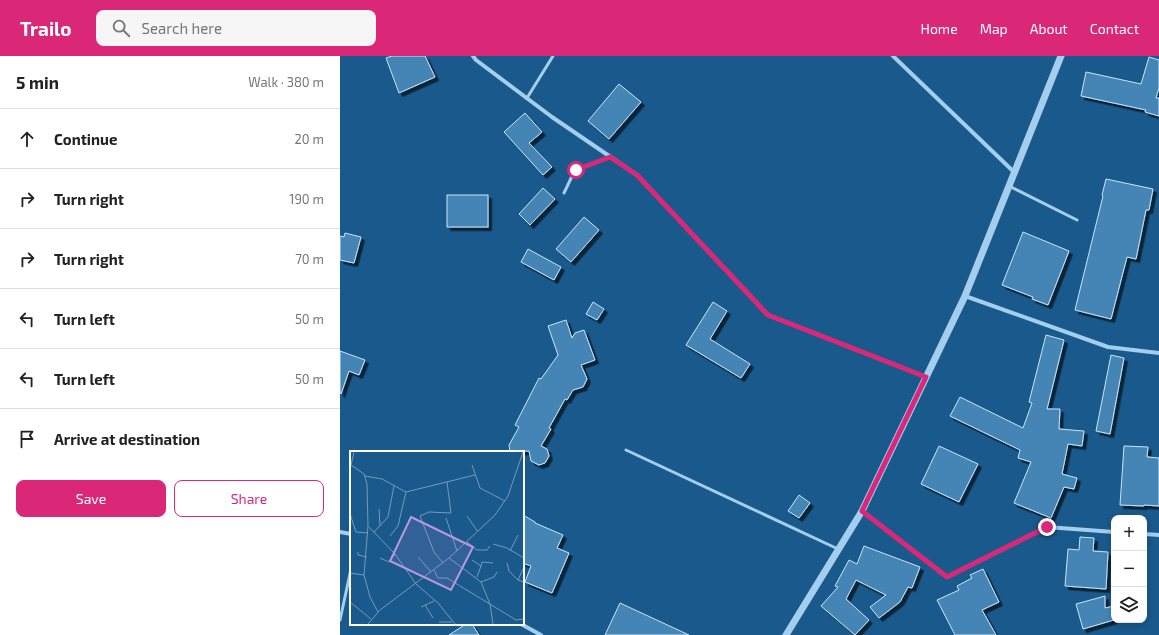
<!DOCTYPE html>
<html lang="en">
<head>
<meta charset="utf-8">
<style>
  :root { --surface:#fff; --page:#f6f6f6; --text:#222; --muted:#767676; --line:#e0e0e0; --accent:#db2777 }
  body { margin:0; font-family:"Exo 2",sans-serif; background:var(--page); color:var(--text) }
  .controls { position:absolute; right:12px; bottom:12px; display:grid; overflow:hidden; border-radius:8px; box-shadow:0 2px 6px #0003 }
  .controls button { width:36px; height:36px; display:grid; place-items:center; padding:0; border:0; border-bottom:1px solid var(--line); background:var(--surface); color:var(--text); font:20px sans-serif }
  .stop { position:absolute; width:12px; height:12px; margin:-9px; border:3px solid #db2777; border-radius:50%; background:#fff }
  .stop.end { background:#db2777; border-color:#fff; box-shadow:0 1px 4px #0008 }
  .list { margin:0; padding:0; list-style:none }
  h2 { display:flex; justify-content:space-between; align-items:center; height:52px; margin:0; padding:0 16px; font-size:17px }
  h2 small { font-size:13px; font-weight:400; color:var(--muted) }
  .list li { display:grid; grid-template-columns:26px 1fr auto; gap:12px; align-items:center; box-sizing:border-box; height:60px; padding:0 16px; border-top:1px solid var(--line) }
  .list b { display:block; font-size:15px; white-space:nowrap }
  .list em { font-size:13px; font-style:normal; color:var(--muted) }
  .actions { display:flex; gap:8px; padding:12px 16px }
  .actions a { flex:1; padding:9px 0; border:1px solid var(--accent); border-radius:8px; text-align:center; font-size:14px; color:var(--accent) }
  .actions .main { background:var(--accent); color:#fff }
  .icon { flex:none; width:22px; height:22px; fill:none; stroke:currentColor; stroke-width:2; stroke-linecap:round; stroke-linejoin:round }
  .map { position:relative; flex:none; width:819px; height:579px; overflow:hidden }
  header { display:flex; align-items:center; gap:24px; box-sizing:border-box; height:56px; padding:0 20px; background:var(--accent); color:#fff }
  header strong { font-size:19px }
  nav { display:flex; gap:22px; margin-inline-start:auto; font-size:14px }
  .search { width:280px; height:36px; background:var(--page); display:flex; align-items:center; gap:10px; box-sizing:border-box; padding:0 14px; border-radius:8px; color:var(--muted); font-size:15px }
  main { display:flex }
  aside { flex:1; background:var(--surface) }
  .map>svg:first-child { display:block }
</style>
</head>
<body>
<header>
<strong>Trailo</strong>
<div class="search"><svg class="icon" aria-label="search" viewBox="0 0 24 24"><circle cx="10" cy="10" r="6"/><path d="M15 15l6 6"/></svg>Search here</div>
<nav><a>Home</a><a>Map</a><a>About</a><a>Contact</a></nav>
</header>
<main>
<aside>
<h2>5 min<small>Walk · 380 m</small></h2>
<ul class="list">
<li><svg class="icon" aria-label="ahead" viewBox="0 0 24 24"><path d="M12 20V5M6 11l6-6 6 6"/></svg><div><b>Continue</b></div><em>20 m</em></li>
<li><svg class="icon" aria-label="right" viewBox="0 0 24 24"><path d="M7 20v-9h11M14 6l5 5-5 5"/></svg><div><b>Turn right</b></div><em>190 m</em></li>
<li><svg class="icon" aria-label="right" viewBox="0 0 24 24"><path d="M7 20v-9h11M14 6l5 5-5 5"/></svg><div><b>Turn right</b></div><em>70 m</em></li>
<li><svg class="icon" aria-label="left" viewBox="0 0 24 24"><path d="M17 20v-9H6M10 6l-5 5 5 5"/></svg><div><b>Turn left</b></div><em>50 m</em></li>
<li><svg class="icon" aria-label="left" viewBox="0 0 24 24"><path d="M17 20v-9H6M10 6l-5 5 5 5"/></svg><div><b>Turn left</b></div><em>50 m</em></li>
<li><svg class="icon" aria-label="arrive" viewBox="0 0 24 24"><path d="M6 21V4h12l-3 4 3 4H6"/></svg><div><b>Arrive at destination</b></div></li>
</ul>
<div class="actions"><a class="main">Save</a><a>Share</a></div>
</aside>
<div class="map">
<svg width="819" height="579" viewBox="0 0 819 579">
  <defs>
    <filter id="shadow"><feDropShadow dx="3.5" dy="3.5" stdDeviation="0" flood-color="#0009"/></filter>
  </defs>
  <rect width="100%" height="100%" fill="#19598b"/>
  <!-- building -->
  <g fill="#4585b5" stroke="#c9e5fa" filter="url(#shadow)">
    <polygon points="52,0 85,0 95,21 59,37 46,2"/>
    <polygon points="809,1 819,4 819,32 816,42 819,42 819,60 805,56 806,54 741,40 746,16 801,28"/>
    <polygon points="279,28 301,46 269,83 248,65"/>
    <polygon points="185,57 202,76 189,87 212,111 203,119 164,76"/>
    <polygon points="766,123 813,133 809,154 806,154 796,203 787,201 771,263 735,254 763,140 762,139"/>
    <polygon points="203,132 215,143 190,169 179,158"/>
    <rect x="107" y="139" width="41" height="32"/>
    <polygon points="244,161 259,174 231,206 216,193"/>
    <polygon points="683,176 729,195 708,249 692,243 693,241 662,229"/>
    <polygon points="5,177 21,181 14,207 0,204 0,180 4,181"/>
    <polygon points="188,193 221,211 214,224 181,206"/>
    <polygon points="253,246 264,253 257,264 246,258"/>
    <polygon points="373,246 387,255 370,283 410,308 401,322 346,289"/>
    <polygon points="226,264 232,282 235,277 244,274 255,304 241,309 247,323 243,331 233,334 227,344 225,343 209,372 211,373 201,390 207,393 209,400 205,407 199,409 191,405 189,395 170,396 169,389 179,371 175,369 199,322 201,323 218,299 208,270"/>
    <polygon points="706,279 724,284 707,353 720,353 719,373 744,375 742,390 728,388 722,418 737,422 734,433 724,431 711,462 674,447 691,406 678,402 680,394 610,360 620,341 683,372 692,347 689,346"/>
    <polygon points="0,295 25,304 19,319 9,315 1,338 0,337"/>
    <polygon points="771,299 784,302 770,378 756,375"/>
    <polygon points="599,390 638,408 619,446 581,428"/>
    <polygon points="784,390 808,391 807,401 819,402 819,450 804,449 804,450 780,449"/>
    <polygon points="459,439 470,447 459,462 448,455"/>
    <polygon points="183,459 195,466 195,467 223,479 217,492 229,497 212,537 185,526 191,510 183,507"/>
    <polygon points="740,481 754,482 753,495 768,496 766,533 725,530 728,493 739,494"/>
    <polygon points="524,490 580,511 572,532 568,531 560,546 539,562 530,551 546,539 516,524 506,543 529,564 515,579 481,550 498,531 495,530 509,504 517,508"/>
    <polygon points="643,513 659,546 642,554 656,579 615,579 597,544 619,534 617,530 632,522 630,519"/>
    <polygon points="765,540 765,552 774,550 774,564 743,573 736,548"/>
    <polygon points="280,547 349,579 265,579"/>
    <polygon points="126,568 132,568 139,579 109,579"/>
  </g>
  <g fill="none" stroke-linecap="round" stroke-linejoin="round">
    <!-- service -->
    <g stroke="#a3ceee" stroke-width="3">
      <polyline points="187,42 213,0"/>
      <polyline points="669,130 737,164"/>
      <polyline points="224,137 235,114 270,101"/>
      <polyline points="286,394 498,493"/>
      <polyline points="0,564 11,513"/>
    </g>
    <!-- minor -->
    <g stroke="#a3ceee" stroke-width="4">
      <polyline points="133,0 136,4 212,61 297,119 428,259 586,321"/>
      <polyline points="553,0 674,116"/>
      <polyline points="625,240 768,291 819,297"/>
      <polyline points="522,455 607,521 707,471 774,476"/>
      <polyline points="0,476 11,478"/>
      <polyline points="804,478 819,479"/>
      <polyline points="181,568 201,579"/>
    </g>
    <!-- tertiary -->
    <polyline stroke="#a3ceee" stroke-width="7" points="446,579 522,455 625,240 721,0"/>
  </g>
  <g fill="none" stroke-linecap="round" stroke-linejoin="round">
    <!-- route -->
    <polyline stroke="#db2777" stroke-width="5" points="236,114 270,101 297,119 428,259 586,321 522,455 607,521 707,471"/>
  </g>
  <!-- overview -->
  <g transform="translate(10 395)">
    <rect width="174" height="174" fill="#19598b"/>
    <path fill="none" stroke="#759bb9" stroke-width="1" d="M4 1 1 14 14 23 17 33 18 75 14 124 20 146 28 161M122 14 130 37 155 50M15 25 32 28 56 41M29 58 30 75M0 63 6 81 18 82M117 65 128 81M96 67 107 100M19 76 45 103 66 133 88 152 105 173M24 81 38 66 44 35M40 85 48 75 56 41 125 24M117 91 127 99H137L140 95M143 93 157 97 174 107M160 100 168 84M8 101V104L17 106M68 106 81 121M30 107 39 111 45 103M99 107 131 131 140 153 143 173M122 109 131 115 127 126M93 112 84 101 70 65 79 61 101 62 97 31M157 112 159 120 168 129M131 115 132 111 143 112M174 116 168 129 174 131M84 119 88 127H97L166 169 174 168M0 122 14 124M131 131 144 126 147 121M0 151 21 168M75 154 83 167M71 156 84 150M89 171H102M18 173 30 159 99 107 145 64 158 45 173 1"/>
    <path fill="#bd96df" fill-opacity="0.15" stroke="#bd96df" stroke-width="2" d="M61 66 123 96 101 139 40 110Z"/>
    <rect width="174" height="174" fill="none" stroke="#fff" stroke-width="2"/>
  </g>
</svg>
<div class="controls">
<button>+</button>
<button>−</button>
<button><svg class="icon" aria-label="layers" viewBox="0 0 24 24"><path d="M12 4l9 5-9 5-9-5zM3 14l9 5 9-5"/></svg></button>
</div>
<div class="stop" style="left:236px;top:114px"></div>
<div class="stop end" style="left:707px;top:471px"></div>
</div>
</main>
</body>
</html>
